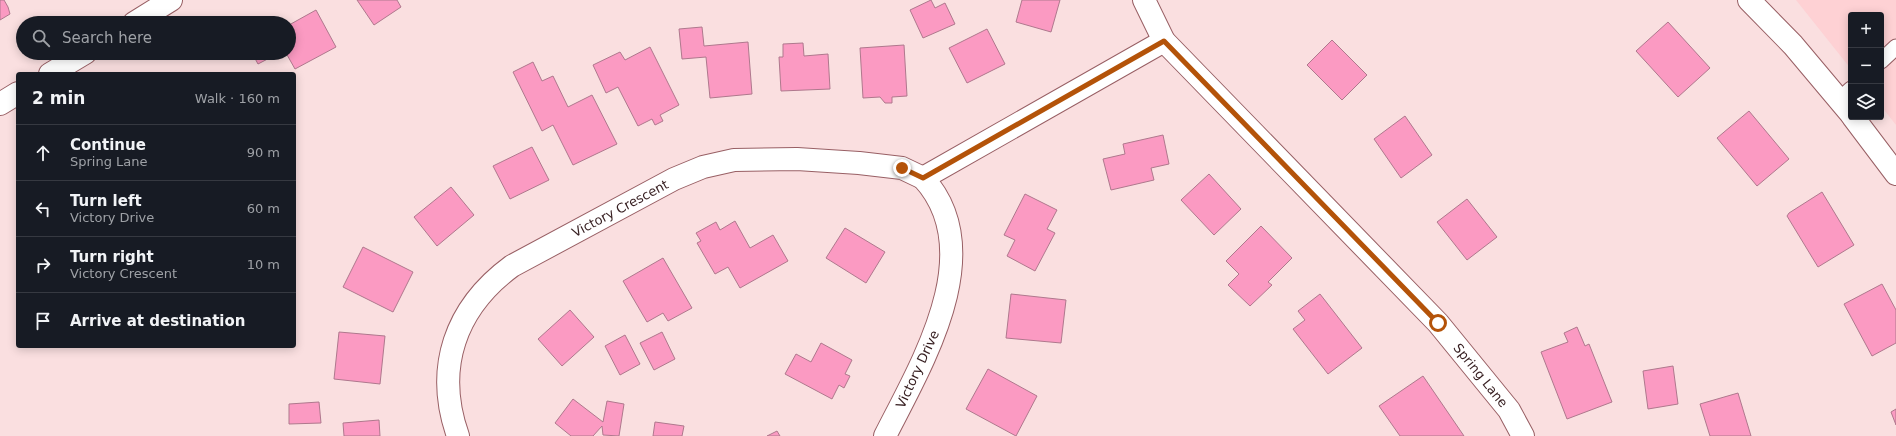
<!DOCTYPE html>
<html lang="en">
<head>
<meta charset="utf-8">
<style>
  :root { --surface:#171b24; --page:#242831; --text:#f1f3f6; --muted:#9ea1a6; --line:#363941 }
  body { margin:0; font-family:"DejaVu Sans",sans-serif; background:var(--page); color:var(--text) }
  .controls { position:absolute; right:12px; top:12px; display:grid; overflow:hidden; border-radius:4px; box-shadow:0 2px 10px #0003 }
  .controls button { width:36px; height:36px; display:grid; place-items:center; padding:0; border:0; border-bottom:1px solid var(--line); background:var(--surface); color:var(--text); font:20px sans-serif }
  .stop { position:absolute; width:12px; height:12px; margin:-9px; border:3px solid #b45309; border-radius:50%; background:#fff }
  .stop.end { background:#b45309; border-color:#fff; box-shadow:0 1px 4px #0008 }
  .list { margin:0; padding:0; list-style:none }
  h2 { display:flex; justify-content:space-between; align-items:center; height:52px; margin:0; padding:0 16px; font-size:17px }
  h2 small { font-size:13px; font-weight:400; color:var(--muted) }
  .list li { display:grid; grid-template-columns:26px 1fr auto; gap:12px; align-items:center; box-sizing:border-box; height:56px; padding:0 16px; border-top:1px solid var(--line) }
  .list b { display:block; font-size:15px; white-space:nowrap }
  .list p { margin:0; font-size:13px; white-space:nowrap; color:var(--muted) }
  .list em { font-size:13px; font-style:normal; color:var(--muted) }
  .icon { flex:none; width:22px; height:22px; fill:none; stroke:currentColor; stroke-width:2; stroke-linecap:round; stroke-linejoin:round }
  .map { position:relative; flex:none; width:1896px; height:436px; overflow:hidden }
  .search { position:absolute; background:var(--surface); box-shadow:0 2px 10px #0003; left:16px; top:16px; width:280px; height:44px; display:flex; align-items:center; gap:10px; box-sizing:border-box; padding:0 14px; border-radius:22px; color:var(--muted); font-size:15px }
  .panel { position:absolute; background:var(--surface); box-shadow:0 2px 10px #0003; left:16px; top:72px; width:280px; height:276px; border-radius:4px }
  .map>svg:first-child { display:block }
</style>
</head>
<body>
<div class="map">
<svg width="1896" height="436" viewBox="0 0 1896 436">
  <rect width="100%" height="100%" fill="#fadfe0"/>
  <!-- built -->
  <polygon fill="#fed1d4" points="1796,0 1896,0 1896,125 1881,106 1881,15 1851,15 1851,69"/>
  <!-- building -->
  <g fill="#fb9ac2" stroke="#af788d">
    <polygon points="0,0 4,0 8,7 10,14 0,20"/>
    <polygon points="357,0 397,0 401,7 374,25"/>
    <polygon points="931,0 935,8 945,3 955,24 923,38 910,10"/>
    <polygon points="1022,0 1060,0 1051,32 1016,22"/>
    <polygon points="316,10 336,47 295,69 286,53 289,53 289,25"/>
    <polygon points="1668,22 1710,68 1678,97 1636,51"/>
    <polygon points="702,27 704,46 748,42 752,94 710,98 706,57 682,59 679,29"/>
    <polygon points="987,29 1005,64 967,83 949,48"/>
    <polygon points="1332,40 1367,75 1342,100 1307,65"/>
    <polygon points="803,43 804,56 828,54 830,89 781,91 779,57 783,57 783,44"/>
    <polygon points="904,45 907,96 892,97 892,103 885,103 880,97 863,98 860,48"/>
    <polygon points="650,47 679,105 660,115 663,121 655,125 652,119 638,126 618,87 606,93 593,65 620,52 625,60"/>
    <polygon points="252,53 279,53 258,64"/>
    <polygon points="533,62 542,81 553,76 568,107 592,95 617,144 573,165 553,125 542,131 513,72"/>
    <polygon points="1749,111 1789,159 1757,186 1717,138"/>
    <polygon points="1405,116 1432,155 1401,178 1374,139"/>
    <polygon points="1163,135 1169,164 1151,168 1154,180 1111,190 1103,159 1125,154 1123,144"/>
    <polygon points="532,147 549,180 510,199 493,166"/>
    <polygon points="1209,174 1241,209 1214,235 1181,200"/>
    <polygon points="451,187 474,215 437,246 414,217"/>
    <polygon points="1822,192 1854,245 1818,267 1787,216 1789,213"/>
    <polygon points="1025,194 1057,210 1047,229 1055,233 1035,271 1007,256 1015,240 1004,235"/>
    <polygon points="1467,199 1497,237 1467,260 1437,222"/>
    <polygon points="735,221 750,248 773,235 788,261 740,288 728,267 715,274 697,243 701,241 696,233 716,222 720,230"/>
    <polygon points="1261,226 1292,258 1268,282 1272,285 1250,306 1228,285 1239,274 1226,261"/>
    <polygon points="845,228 885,252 866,283 826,258"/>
    <polygon points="363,247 413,272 393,312 343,287"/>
    <polygon points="663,258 692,308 668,321 663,313 647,322 623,281"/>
    <polygon points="1882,284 1896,310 1896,343 1872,356 1844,304"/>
    <polygon points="1011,294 1066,300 1061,343 1006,338"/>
    <polygon points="1320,294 1362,348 1328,374 1293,329 1305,320 1298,311"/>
    <polygon points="570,310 594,337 562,366 538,339"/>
    <polygon points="1577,327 1585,346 1589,344 1612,402 1567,419 1541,352 1568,342 1564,333"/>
    <polygon points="339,332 385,336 380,384 334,379"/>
    <polygon points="662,332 675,359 654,370 640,343"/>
    <polygon points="625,335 640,364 620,375 605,346"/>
    <polygon points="821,343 852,360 845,374 850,376 844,388 839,385 832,399 785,374 796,354 811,362"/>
    <polygon points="1673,366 1678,404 1648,409 1643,371"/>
    <polygon points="988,369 1037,396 1016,436 966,409"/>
    <polygon points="1423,376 1464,436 1400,436 1379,406"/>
    <polygon points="1738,393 1751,436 1710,436 1700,404"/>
    <polygon points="573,399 603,422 607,401 624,404 619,436 603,435 602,426 593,436 571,436 555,423"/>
    <polygon points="319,402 321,423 289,424 289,404"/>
    <polygon points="1896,409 1896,425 1891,412"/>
    <polygon points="379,420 380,436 344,436 343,423"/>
    <polygon points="655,422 684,426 682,436 653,436"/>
    <polygon points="777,431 780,436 767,436"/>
  </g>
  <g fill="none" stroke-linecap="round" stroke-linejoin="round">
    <!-- lane casing -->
    <g stroke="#985f64" stroke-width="17">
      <g id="lane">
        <polyline points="1881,61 1896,47"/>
        <polyline points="1840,99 1851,89"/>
      </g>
    </g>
    <!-- street casing -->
    <g stroke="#985f64" stroke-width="24">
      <g id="street">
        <polyline points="1144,0 1164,41 1438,323 1509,410 1523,436"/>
        <polyline points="1749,0 1793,45 1851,114"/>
        <polyline points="134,23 171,0"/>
        <polyline points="50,74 85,53"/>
        <polyline points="0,104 18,93"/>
        <polyline points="1853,117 1896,174"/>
        <path d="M458 436C434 368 455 308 512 266L674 179 703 167 734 160 797 159 859 163 902 168 923 178"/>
        <path d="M885 436C922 363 990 251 923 178L1164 41"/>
      </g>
    </g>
    <!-- lane -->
    <use href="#lane" stroke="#fff" stroke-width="15"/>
    <!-- street -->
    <use href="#street" stroke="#fff" stroke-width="22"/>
  </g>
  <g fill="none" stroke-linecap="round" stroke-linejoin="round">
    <!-- route -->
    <polyline stroke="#b45309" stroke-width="5" points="902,168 923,178 1164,41 1438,323"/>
  </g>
  <g text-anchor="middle" stroke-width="4" stroke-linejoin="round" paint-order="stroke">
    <!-- street labels -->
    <g font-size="13" fill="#361e20" stroke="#fff">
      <text transform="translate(620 208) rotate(-28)" y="5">Victory Crescent</text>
      <text transform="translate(917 369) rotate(-65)" y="5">Victory Drive</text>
      <text transform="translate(1481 375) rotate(51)" y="5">Spring Lane</text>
    </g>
  </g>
</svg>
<div class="controls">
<button>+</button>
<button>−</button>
<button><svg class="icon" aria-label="layers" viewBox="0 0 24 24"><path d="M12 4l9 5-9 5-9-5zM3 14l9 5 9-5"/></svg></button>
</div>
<div class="stop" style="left:1438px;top:323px"></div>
<div class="stop end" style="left:902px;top:168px"></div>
<div class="search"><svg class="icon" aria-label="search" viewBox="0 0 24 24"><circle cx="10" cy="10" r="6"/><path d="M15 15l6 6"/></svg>Search here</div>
<section class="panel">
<h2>2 min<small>Walk · 160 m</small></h2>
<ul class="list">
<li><svg class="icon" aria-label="ahead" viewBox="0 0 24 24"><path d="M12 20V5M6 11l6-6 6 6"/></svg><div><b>Continue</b><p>Spring Lane</p></div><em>90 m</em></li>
<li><svg class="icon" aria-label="left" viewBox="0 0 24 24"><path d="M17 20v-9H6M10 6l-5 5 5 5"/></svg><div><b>Turn left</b><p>Victory Drive</p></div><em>60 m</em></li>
<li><svg class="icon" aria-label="right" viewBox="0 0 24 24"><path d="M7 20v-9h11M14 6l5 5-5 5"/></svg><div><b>Turn right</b><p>Victory Crescent</p></div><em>10 m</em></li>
<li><svg class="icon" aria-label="arrive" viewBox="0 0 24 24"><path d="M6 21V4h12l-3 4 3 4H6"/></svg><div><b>Arrive at destination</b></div></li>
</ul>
</section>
</div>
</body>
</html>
